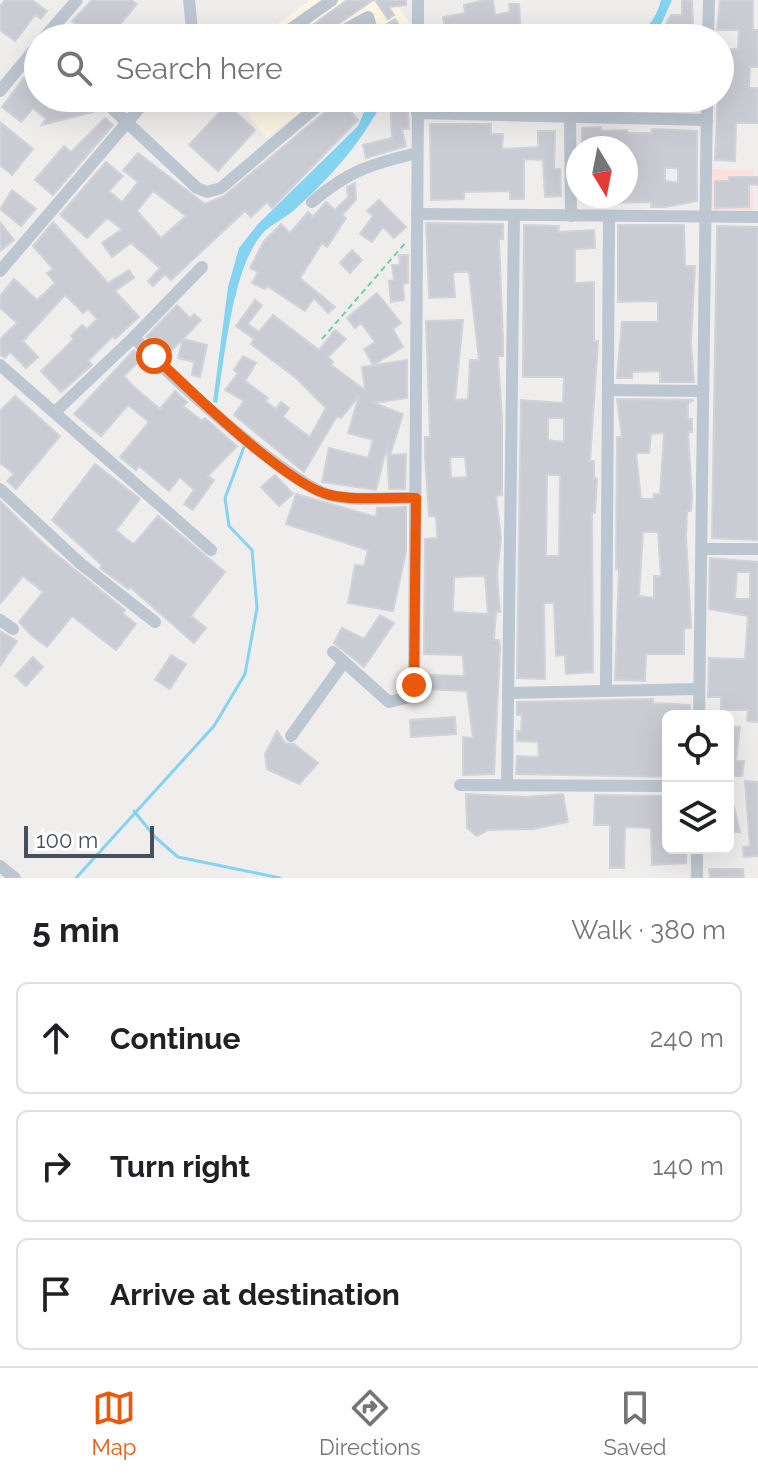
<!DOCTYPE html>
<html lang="en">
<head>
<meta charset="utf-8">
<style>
  :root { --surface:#fff; --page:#f6f6f6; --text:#202124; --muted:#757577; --line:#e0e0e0; --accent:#ea580c }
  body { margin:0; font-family:Raleway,sans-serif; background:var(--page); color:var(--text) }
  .controls { position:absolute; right:24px; bottom:24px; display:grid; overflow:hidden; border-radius:12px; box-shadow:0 8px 32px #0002 }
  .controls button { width:72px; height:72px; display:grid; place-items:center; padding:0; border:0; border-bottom:2px solid var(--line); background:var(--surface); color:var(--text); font:40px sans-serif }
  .compass { position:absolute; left:566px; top:136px; width:72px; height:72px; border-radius:50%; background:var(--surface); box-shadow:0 8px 32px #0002; rotate:170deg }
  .scale { position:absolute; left:24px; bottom:20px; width:130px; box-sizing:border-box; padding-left:8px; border:4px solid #45505c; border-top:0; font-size:22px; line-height:28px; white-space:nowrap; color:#45505c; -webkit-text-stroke:6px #fff; paint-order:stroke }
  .stop { position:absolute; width:24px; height:24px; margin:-18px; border:6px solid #ea580c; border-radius:50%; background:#fff }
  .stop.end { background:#ea580c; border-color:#fff; box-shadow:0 2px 8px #0008 }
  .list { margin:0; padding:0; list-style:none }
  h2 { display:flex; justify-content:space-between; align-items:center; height:104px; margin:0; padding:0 32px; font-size:34px }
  h2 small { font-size:26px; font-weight:400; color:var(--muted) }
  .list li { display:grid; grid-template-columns:52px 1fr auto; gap:24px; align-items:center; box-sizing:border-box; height:112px; margin:0 16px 16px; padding:0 16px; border:2px solid var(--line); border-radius:12px }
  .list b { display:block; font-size:30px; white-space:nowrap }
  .list em { font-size:26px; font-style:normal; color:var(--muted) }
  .icon { flex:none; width:44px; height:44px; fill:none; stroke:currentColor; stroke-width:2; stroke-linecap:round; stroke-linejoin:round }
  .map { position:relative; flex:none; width:758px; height:878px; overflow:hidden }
  .search { position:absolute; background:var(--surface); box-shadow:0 8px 32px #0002; left:24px; right:24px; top:24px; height:88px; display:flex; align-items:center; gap:20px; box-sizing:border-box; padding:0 28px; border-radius:44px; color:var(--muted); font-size:30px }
  .sheet { height:488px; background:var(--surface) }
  nav { display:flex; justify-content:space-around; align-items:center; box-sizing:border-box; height:112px; border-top:2px solid var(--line); background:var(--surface); font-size:22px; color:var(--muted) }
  nav a { display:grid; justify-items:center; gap:4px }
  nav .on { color:var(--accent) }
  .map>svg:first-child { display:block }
</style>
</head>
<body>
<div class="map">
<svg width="758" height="878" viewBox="0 0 758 878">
  <rect width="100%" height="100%" fill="#f0eded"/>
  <!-- commercial -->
  <g fill="#fdf7e5">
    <polygon points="310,0 393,0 414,29 402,38 258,38"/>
    <polygon points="236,98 320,98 266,138"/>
  </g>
  <!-- medical -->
  <polygon fill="#fce0dc" points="711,169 753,169 753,211 711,210"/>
  <!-- water -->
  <g fill="#83d3f1">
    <path d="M661 0H672L655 38H620C644 34 655 23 661 0Z"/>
    <path d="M370 98H384C362 143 330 178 293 211 284 219 271 224 263 233 232 267 225 357 217 403L213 402 228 287 239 248 258 224 358 126Z"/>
  </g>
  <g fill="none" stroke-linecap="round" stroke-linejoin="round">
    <!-- stream -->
    <g stroke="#83d3f1" stroke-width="3">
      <polyline points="134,811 155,837 178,857 280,878"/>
      <polyline points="76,878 214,726 245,674 257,608 252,550 229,526 225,498 244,447"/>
    </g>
  </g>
  <!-- building -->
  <g fill="#caccd3" stroke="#d1d3da" stroke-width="2" fill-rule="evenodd">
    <polygon points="5,0 32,0 47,11 41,19 35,15 15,41 0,30 0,7"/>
    <polygon points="92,0 131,0 137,4 109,38 95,38 72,21"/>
    <polygon points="347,0 373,0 322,35 314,24"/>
    <polygon points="375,0 406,0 406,5 389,7 394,15 388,19"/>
    <polygon points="484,0 493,0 495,15 510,12 509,4 519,4 521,32 447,38 443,17 465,13 464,5"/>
    <polygon points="682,0 692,0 693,28 677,29 677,38 658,38 671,15 682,15"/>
    <polygon points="720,0 753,0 753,30 758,30 758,67 750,67 749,88 758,88 758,123 736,123 735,161 715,160 720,49 738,49 739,30 717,30"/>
    <polygon points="395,19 402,30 390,38 377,38 380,28"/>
    <polygon points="38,59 38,98 74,98 93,112 42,125 46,119 33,108 21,122 2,107"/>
    <path d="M342 98H363L349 110 358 120 272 208 267 202 251 217 245 211 171 280 165 274 153 286 148 281 160 268 131 243 112 257 102 243 122 229 107 218 87 238 60 215 106 162 123 176 109 191 122 202 138 182 123 170 138 153 205 204 224 196ZM153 191 186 216 161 238 137 211Z"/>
    <polygon points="390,98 407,98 409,129 402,129 406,146 366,158 363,145 392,138"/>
    <polygon points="448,98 563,98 562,108 449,105"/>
    <polygon points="227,104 255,130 218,171 189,145"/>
    <polygon points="105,118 113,125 53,195 35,180 64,146 71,152"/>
    <polygon points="0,122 33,149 12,175 0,165"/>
    <polygon points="430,124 491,124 491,134 503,134 502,149 538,147 538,131 555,131 554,169 560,169 561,196 545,197 543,160 524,159 524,199 510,199 510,191 464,192 464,199 431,200"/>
    <path d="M601 127V131L627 130 628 133H652V129L697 131V201L665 207H651V202L607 203V196H629L627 161 626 148H582V128ZM665 168H678V183L665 181Z"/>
    <polygon points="729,177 758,177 758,185 749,184 749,207 715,208 715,181 729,181"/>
    <polygon points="355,183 356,200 342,215 346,218 327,247 322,243 300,278 335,307 328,313 314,298 305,311 267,286 265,289 252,283 258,272 250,268 264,241 281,224 290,233 308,212 313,217 326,202 335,210 348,197 347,187"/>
    <polygon points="12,190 36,209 21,226 0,209"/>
    <polygon points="379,200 406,227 394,238 383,227 372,242 360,234 373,216 367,211"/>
    <polygon points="0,222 14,240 0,251"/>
    <polygon points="53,222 108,283 129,270 134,278 115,291 139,317 115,339 113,336 88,361 92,365 61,392 41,371 74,339 71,336 82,325 87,329 97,319 88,309 83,313 65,295 23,341 38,357 26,368 10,352 5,358 0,355 0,339 17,323 0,308 0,296 14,279 37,300 55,283 47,273 53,269 33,246"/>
    <path d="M426 223 503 224V239H499L503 340V356H498L502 418V495L496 496 501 538 497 575 500 612H496L494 640H499L500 648 494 774 463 775V737L473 738 467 691 422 689 423 675 464 676 463 655 424 654 425 539 437 538 436 516H429L425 457V437H430L426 321 463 320 455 400 468 399 470 360H479L469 272H453L455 297 429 298ZM450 457H465L467 477 451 478ZM485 576 488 614 453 612 454 577Z"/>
    <path d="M524 225 559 226 558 232 594 230 595 248 575 249V283L594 282V341H598L590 461H594V478L597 479 595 513H592L593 672 566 674 565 655 556 656 554 603H544L545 679 517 678 521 400 563 403 564 377H523ZM548 418H564V442L548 440ZM547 475H560L559 556H546Z"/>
    <polygon points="618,225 684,225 685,266 695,266 691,342 694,382 660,382 660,371 632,372 632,378 617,378 622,322 658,322 658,301 618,302"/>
    <polygon points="717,226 758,227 758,540 712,538"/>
    <polygon points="352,250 362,260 350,273 340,263"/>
    <polygon points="399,255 408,255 408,283 403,284 404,300 391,302 389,281 394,280 392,265 400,265"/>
    <polygon points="377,293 401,323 393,329 403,347 373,365 364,349 375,342 361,323 355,328 347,318"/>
    <polygon points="255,300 262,305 248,324 259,332 273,315 319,350 335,330 346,339 328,357 333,362 331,365 365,390 362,367 407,360 407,398 374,403 403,414 390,455 406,454 405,489 389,489 387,446 376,490 322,482 329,448 368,458 373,440 348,433 359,396 341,418 337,416 304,472 234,415 244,401 225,390 238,373 234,370 243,356 256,363 245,381 268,398 265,401 276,409 281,402 289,408 283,417 310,437 326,408 296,378 251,344 254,339 236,326"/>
    <polygon points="177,305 190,318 194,314 201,320 183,339 207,345 200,377 192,375 194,362 178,358 183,339 165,357 146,337"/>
    <polygon points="134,350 141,359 124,376 134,387 160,409 175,391 187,402 183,406 202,421 205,418 237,446 208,476 214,480 193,510 184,504 194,490 180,477 169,491 139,466 136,470 120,457 149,422 128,405 101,436 74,414"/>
    <polygon points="15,396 60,436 16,489 7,481 14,474 0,463 0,411"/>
    <path d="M617 399 694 400 688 403V419H692V432H688L692 497 691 511H687L686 536 691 628H684V654H646L645 681 615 680 619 569H616L617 437H622ZM664 433 660 495 654 494V499H641L636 453H649L651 434ZM643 532H658L661 576H654V598L639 596Z"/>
    <polygon points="95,464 140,499 116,530 126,539 134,544 158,516 225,572 191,616 206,628 194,643 130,587 128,589 100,568 102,565 52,520"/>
    <polygon points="275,475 293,494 279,506 261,487"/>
    <polygon points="296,494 376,517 377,508 406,507 406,552 393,611 348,603 355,565 364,566 368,550 286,524"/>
    <polygon points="0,501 47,547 125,610 122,613 136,624 116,650 72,616 47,647 32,636 19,622 43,592 23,576 0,604"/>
    <path d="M710 558 758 562V722L747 721 748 710H721V697H708L709 658 745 659 748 616 709 609ZM737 572H750V599H735Z"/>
    <polygon points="380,615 394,623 364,667 334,643 342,628 364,639"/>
    <polygon points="0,631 17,641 0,666"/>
    <polygon points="171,655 186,664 170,689 155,680"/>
    <polygon points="33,657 43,667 26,686 15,676"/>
    <polygon points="653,699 653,703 690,705 690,716 668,716 668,777 516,774 517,756 539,757 538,742 517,741 517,731 521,731 522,715 517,715 517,702"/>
    <polygon points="455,717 456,734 411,737 410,720"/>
    <polygon points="729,726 740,727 736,761 744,761 742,776 728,776"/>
    <polygon points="277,731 285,743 294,744 318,763 299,784 267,769 265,754"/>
    <polygon points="745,781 758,782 758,856 744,857 743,847 750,846"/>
    <polygon points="466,794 526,797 563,794 568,822 532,829 488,830 477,836 467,828"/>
    <polygon points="595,795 667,796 668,848 686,848 686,863 652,865 651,828 625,827 624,868 610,868 610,825 594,825"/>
    <polygon points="728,795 731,795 740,832 728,832"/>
    <polygon points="709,869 743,869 744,878 710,878"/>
  </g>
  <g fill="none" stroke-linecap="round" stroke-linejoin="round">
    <!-- path -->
    <polyline stroke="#6fd1a6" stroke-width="2" stroke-dasharray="6 4" stroke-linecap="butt" points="322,339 407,241"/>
    <!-- minor -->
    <g stroke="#bdc7d1" stroke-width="12">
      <polyline points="189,0 193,38"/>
      <polyline points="302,22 312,38"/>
      <polyline points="44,38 77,0"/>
      <polyline points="278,38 332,0"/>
      <polyline points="330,38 368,17 371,27 356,38"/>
      <polyline points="418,38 418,0"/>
      <polyline points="708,38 709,0"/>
      <polyline points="0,91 38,45"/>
      <polyline points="101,98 197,188 207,192 221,188 327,98"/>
      <polyline points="263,98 276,105 284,98"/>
      <polyline points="417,113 707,120"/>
      <polyline points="570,117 571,216"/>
      <path d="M312 202C348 171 371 164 417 153"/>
      <polyline points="417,214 758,217"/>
      <polyline points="0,271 148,98"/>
      <polyline points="134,337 202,267"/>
      <polyline points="0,365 211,550"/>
      <polyline points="609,390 703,391"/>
      <path d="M55 412 134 337C159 369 293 486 329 495 356 502 388 497 416 498"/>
      <polyline points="0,489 81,564 155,622"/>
      <polyline points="703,549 758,549"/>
      <polyline points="0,620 13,629"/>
      <polyline points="333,652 389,702 406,698 414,685 418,98"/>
      <polyline points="606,691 609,216"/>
      <polyline points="508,693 699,689"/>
      <polyline points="699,716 707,98"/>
      <polyline points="291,736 344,662"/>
      <polyline points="507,784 514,215"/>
      <polyline points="460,785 668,786"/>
      <polyline points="0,866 15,878"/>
      <polyline points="697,878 697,848"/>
    </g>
  </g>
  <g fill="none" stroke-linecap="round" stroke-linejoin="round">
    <!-- route -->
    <path stroke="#ea580c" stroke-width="10" d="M154 356C190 390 286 485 330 495 357 501 388 497 416 498L414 685"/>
  </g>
</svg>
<div class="controls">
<button><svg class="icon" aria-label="locate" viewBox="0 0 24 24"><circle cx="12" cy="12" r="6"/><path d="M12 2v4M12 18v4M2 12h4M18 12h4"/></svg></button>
<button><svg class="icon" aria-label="layers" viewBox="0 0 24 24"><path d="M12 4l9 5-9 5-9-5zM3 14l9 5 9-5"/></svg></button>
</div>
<svg class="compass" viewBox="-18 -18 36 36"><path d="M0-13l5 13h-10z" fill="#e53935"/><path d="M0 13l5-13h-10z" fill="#757577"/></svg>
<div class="scale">100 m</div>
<div class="stop" style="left:154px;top:356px"></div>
<div class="stop end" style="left:414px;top:685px"></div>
<div class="search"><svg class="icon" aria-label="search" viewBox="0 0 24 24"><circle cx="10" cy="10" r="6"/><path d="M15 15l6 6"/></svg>Search here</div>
</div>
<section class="sheet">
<h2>5 min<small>Walk · 380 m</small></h2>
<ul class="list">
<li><svg class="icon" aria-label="ahead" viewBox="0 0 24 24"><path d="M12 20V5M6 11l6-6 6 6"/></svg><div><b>Continue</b></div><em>240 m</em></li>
<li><svg class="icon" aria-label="right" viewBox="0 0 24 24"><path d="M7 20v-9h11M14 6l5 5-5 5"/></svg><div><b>Turn right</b></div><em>140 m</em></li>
<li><svg class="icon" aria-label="arrive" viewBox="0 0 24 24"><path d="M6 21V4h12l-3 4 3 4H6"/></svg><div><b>Arrive at destination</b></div></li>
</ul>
</section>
<nav>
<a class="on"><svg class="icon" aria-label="map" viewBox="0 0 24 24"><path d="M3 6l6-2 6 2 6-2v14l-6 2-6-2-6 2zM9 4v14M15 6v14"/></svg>Map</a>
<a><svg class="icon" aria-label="directions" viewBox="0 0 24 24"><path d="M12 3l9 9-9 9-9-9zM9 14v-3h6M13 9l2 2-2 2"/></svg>Directions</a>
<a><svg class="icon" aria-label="saved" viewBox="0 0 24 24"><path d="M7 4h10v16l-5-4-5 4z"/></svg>Saved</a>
</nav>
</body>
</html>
